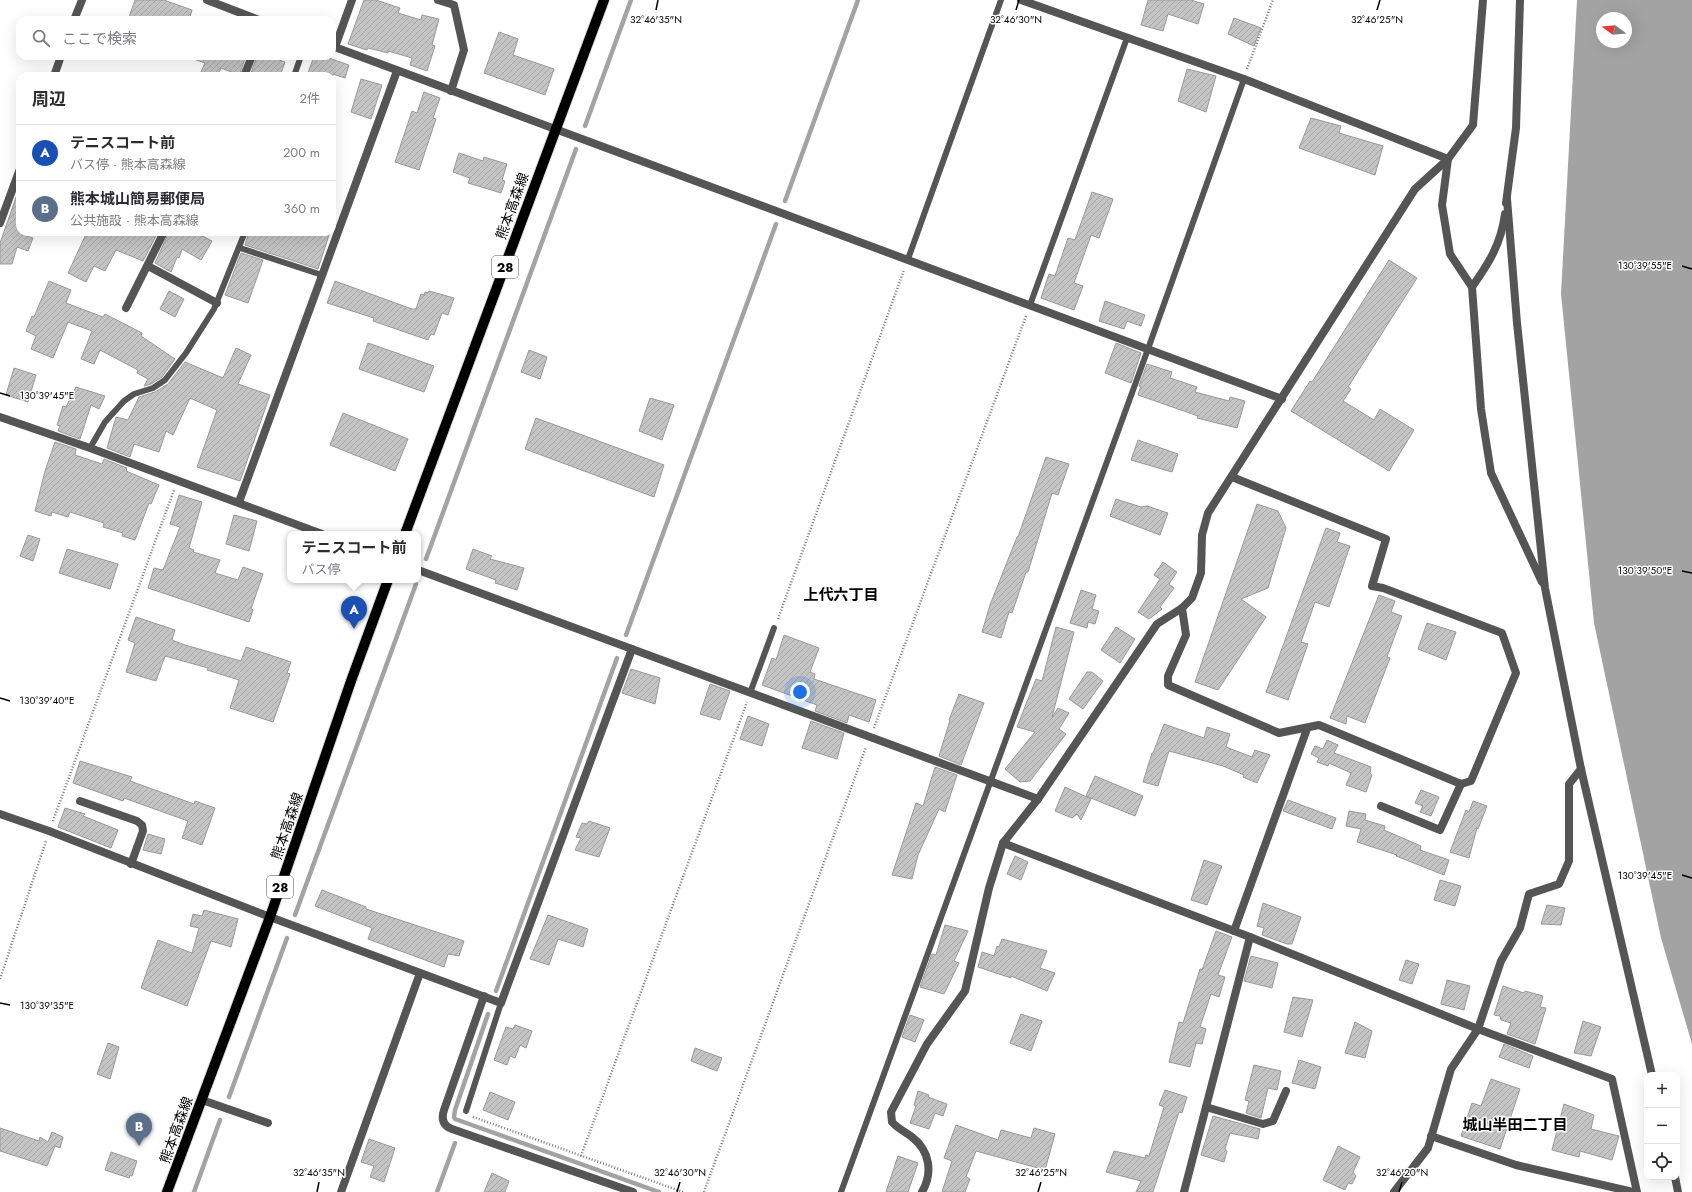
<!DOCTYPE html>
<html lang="ja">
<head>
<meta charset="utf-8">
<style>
  :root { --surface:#fff; --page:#f2f2f3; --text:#2b2b33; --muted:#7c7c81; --line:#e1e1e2; --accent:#d93025 }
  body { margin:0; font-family:Jost,"Noto Sans JP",sans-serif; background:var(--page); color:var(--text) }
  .controls { position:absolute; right:12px; bottom:12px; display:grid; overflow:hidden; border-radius:8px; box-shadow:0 4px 16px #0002 }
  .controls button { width:36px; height:36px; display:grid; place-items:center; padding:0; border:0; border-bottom:1px solid var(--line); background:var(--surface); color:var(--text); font:20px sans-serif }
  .compass { position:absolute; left:1596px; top:12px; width:36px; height:36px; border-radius:50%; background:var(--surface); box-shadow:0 4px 16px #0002; rotate:286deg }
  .you { position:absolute; left:800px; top:692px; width:14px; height:14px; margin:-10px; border:3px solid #fff; border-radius:50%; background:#1a73e8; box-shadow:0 0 0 6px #1a73e833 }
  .badge { display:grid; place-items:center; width:26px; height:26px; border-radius:50%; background:var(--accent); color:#fff; font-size:13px; font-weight:700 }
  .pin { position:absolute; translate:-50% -33px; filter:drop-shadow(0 1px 2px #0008) }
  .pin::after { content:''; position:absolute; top:21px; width:14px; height:12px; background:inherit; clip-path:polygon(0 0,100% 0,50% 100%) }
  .popup { position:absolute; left:287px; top:531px; width:134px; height:52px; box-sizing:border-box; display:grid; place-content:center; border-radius:8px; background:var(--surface); filter:drop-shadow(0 1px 3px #0005); font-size:13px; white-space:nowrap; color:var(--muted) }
  .popup b { font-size:15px; color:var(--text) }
  .popup::after { content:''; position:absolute; left:50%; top:100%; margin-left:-8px; border:8px solid transparent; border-top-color:var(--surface) }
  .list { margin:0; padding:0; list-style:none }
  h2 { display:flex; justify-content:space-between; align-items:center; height:52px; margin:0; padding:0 16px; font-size:17px }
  h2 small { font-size:13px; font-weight:400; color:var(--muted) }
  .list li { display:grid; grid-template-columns:26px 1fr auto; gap:12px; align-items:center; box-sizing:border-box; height:56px; padding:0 16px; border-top:1px solid var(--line) }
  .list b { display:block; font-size:15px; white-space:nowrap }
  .list p { margin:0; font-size:13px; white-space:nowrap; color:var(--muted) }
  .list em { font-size:13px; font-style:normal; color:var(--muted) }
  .icon { flex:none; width:22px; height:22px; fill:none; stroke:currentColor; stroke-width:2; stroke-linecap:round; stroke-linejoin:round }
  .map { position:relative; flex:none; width:1692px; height:1192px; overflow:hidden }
  .search { position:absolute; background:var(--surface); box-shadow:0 4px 16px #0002; left:16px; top:16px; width:320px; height:44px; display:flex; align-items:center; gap:10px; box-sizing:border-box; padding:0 14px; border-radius:12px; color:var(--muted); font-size:15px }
  .panel { position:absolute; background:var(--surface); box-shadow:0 4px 16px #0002; left:16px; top:72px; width:320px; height:164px; border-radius:12px }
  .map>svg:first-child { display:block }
</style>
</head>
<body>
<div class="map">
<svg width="1692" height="1192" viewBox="0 0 1692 1192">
  <defs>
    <pattern id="building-hatch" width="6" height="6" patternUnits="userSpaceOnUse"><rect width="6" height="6" fill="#c4c4c4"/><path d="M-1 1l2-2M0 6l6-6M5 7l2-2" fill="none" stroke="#a7a7a7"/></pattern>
  </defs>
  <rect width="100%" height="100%" fill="#fff"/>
  <!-- water -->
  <path fill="#a3a3a3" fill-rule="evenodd" d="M1577 0H1692V1044L1661 938 1594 623 1561 294ZM1602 18H1626V42H1602Z"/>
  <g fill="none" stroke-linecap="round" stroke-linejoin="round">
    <!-- stream -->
    <g stroke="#a3a3a3" stroke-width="4.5">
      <polyline points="585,126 631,0"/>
      <polyline points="785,201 858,0"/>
      <polyline points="426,559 576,149"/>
      <polyline points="626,635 776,224"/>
      <polyline points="295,915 416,584"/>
      <polyline points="496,991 617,658"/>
      <polyline points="488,1014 455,1110 454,1117 455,1119 659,1192"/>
      <polyline points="229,1097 287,938"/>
      <polyline points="194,1192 220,1120"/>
      <polyline points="437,1192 455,1143"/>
    </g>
  </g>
  <!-- building -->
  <g fill="url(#building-hatch)" stroke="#999">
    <polygon points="135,0 164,0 192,10 189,20 136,20 129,17"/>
    <polygon points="364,0 376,0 400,8 398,13 421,20 422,15 439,19 432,45 435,46 427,71 410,65 412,58 388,51 388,53 368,48 367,50 348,44"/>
    <polygon points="1148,0 1191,0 1204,4 1198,24 1168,14 1163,31 1141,25"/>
    <polygon points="1234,18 1261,28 1254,46 1228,34"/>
    <polygon points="499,32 518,39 513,55 554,69 545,95 484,73"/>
    <polygon points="191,56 246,56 239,75 221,68 217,76 199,76 205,63 191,58"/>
    <polygon points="257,56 280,56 279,60 285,62 280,76 250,76"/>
    <polygon points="314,56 323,56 349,65 345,78 333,74 333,76 307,76"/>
    <polygon points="1187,69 1216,76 1206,112 1178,101"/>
    <polygon points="361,79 382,85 371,119 351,112"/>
    <polygon points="424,92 440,98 433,118 436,119 419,170 395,162 412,111 417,113"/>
    <polygon points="1311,118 1341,126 1339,133 1383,146 1375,175 1299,148"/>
    <polygon points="459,153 483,161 484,157 507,164 502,180 505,181 501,193 468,183 470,178 453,172"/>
    <polygon points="18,192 20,192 20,232 24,232 23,235 33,238 28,251 17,247 12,264 0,264 0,243"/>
    <polygon points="1092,192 1113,199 1099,238 1091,235 1074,283 1083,286 1074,310 1041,298 1049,274 1055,276 1068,238 1075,240"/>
    <polygon points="87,232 158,232 143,261 116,250 105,271 94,266 86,282 68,273"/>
    <polygon points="169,232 195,232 212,241 201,260 182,249 179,258 177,257 171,272 155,263"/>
    <polygon points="249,232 330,232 318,269 245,245"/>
    <polygon points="241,253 263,260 248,303 225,295"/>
    <polygon points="1389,260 1417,278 1348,387 1351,389 1343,401 1374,420 1380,409 1414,430 1389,471 1291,411 1310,381 1312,382"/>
    <polygon points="49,281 71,290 66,303 103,317 105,314 142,333 141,336 175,359 162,377 151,384 144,386 148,379 137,373 138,370 100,350 94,364 81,359 92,331 68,322 53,358 31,349 36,336 26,331 32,316 34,317"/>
    <polygon points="335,281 412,309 416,309 421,294 424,295 425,292 428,293 429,291 454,298 448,315 442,313 434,335 431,334 428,340 373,321 374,318 327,303"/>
    <polygon points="169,291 184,299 175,317 160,309"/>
    <polygon points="1105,301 1145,315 1141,326 1127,321 1124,329 1099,321"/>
    <polygon points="368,343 434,366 424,392 359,369"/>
    <polygon points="1116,343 1141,353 1131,383 1105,373"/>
    <polygon points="236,348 251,355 238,384 270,395 240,481 197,467 217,410 190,398 173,435 166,431 159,452 134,444 130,457 107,448 116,417 128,420 139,397 155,392 168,384 185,362 223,378"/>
    <polygon points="529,350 547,357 540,379 521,372"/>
    <polygon points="1147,364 1172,372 1170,378 1197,387 1195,392 1229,401 1230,397 1245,401 1237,428 1197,418 1198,416 1138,395 1141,386 1139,386"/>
    <polygon points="14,368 36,375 28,402 6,395"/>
    <polygon points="76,387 105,396 99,409 91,405 80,439 58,431 60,426 57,425 63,406 66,407"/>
    <polygon points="650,398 674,405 662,440 639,431"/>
    <polygon points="343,413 408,439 395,471 330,445"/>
    <polygon points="536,418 664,465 654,497 525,449"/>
    <polygon points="1138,440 1178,454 1172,472 1131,460"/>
    <polygon points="55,442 76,449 75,455 102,464 104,459 127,468 126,471 159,485 151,504 149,503 135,540 122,536 123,533 103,527 104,523 70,512 68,517 52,512 51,516 35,511 45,471"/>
    <polygon points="1046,457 1069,464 1058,495 1052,493 1028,572 1026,572 1012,613 1009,612 1001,638 982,632 990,605 1017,537 1018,537"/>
    <polygon points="179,495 202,502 189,548 194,550 193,552 220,560 215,573 238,580 243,567 263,574 251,609 253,610 249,622 148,588 154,568 163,570 180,527 170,524"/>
    <polygon points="1116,499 1141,507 1147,506 1168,513 1160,535 1110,516"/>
    <polygon points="1257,504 1278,511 1286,528 1268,588 1241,599 1266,617 1218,690 1195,682"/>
    <polygon points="234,515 257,521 249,551 226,544"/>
    <polygon points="1326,528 1340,533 1337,542 1350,546 1329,607 1315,602 1301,642 1308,644 1288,700 1266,692"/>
    <polygon points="28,535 40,539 33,561 20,556"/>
    <polygon points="67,549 118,564 110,589 59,573"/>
    <polygon points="473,549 492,556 490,559 524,568 517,590 495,583 496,580 466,569"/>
    <polygon points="1163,562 1177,572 1169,584 1174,588 1160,607 1162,609 1149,619 1138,612 1160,579 1154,575"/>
    <polygon points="1081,590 1096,595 1092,609 1099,611 1095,624 1088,622 1087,628 1070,623"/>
    <polygon points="1379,595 1395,601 1391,612 1402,616 1387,657 1390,658 1365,723 1347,716 1346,724 1330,718"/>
    <polygon points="136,617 175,630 172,640 185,645 241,661 246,647 291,662 287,673 290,674 273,722 230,708 239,680 207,670 208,668 165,656 156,681 126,672 135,643 128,640"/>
    <polygon points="1427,623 1456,632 1446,660 1418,649"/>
    <polygon points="1056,627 1074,632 1052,717 1058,708 1069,713 1059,729 1066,734 1030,781 1020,782 1005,769 1035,732 1017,727 1036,679 1042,681"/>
    <polygon points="1116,627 1135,639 1120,663 1101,650"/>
    <polygon points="784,635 819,648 810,672 815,674 814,679 876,700 869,722 849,715 847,723 815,711 817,705 762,685 772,658 776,660"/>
    <polygon points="631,669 660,678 655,704 622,693"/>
    <polygon points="1087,672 1092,672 1103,681 1083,709 1069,699"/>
    <polygon points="710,684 730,691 720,720 700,714"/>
    <polygon points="959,694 984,703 961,765 939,756 950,720 949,720"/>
    <polygon points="748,716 769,724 762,746 740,739"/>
    <polygon points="811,721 844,733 837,759 802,748"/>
    <polygon points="1164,724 1204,738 1207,727 1230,734 1226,747 1252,757 1255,750 1270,755 1257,783 1243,777 1244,775 1223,766 1169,751 1158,786 1143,782 1152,753 1153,753"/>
    <polygon points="1327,740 1338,745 1334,753 1371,767 1370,773 1372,775 1366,792 1346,785 1351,773 1329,763 1328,766 1317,762 1319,758 1311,754 1315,746 1323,749"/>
    <polygon points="80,761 132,777 130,781 155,790 194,804 195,801 215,808 202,845 182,838 188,821 124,798 123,801 73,783"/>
    <polygon points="935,767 957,775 945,812 939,809 918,855 912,879 892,875 916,803 923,806"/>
    <polygon points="1095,776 1143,796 1135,816 1086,796"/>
    <polygon points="1065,787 1091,799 1081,820 1077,814 1072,818 1055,811"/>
    <polygon points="1421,790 1439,797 1431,816 1420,812 1423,806 1415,803"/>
    <polygon points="1288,800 1336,818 1332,829 1283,811"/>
    <polygon points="1473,801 1487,806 1478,829 1477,828 1469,858 1450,852 1466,810 1469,812"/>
    <polygon points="65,808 85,814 83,816 118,830 111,848 58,827"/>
    <polygon points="1349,811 1366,814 1365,820 1385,826 1384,830 1421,846 1420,850 1449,860 1444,875 1396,856 1397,855 1357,842 1361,829 1346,826"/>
    <polygon points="589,821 610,828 599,857 575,850 581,838 576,837 582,823 587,824"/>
    <polygon points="148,834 165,839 161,854 143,850"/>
    <polygon points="1015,856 1028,862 1021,880 1007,874"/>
    <polygon points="1204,860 1222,866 1207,905 1191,900"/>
    <polygon points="1440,880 1461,886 1455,906 1434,900"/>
    <polygon points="322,890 366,907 366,909 464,941 459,956 448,954 444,967 368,939 372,928 315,906"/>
    <polygon points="1263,903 1301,917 1292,944 1287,944 1262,935 1264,928 1257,926"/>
    <polygon points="1547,905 1565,908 1561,925 1541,924"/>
    <polygon points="204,910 238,919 231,947 211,941 187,1006 141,988 158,940 192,953 199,928 190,926 193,914 202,916"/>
    <polygon points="548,915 588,929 583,947 558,939 549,965 530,959"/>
    <polygon points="945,925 968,931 954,961 959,963 944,994 920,987 932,954 936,955"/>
    <polygon points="1216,931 1232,937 1218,975 1225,977 1219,997 1211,994 1200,1027 1206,1029 1202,1044 1196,1043 1190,1067 1169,1062 1179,1022 1183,1023 1200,969 1202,970"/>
    <polygon points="1002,939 1047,951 1040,968 1055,973 1047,991 1011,976 1011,978 978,967 982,952 994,956 997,946 999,947"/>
    <polygon points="1251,956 1278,963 1272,988 1244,981"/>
    <polygon points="1406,960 1419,964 1412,984 1399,980"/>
    <polygon points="1447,980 1470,986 1464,1010 1441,1004"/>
    <polygon points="1503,986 1524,993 1525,991 1543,996 1540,1007 1546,1008 1535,1044 1507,1034 1511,1023 1501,1020 1500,1016 1494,1015"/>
    <polygon points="1293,997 1313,1000 1302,1037 1284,1032"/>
    <polygon points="1021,1014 1042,1021 1031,1051 1010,1043"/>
    <polygon points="910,1015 924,1020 915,1042 902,1037"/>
    <polygon points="1583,1021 1601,1027 1591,1056 1574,1053"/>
    <polygon points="1355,1022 1372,1031 1365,1058 1345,1053"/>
    <polygon points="515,1025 532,1031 526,1048 520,1045 515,1058 510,1056 507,1065 494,1060 506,1027 513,1029"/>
    <polygon points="108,1043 119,1047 110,1079 97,1074"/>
    <polygon points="1504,1044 1533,1056 1529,1068 1499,1057"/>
    <polygon points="695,1048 722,1058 717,1071 691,1061"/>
    <polygon points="1299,1060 1321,1067 1315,1089 1292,1083"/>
    <polygon points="1254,1065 1281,1071 1277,1090 1268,1088 1261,1118 1246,1113 1249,1101 1245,1100"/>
    <polygon points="1491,1079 1520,1089 1500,1149 1461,1136 1472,1103 1481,1106"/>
    <polygon points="1165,1090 1187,1097 1182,1113 1179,1112 1153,1192 1136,1192 1141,1181 1106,1172 1114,1151 1145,1158 1146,1155 1149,1156 1164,1107 1159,1105"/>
    <polygon points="918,1091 929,1095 928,1097 947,1104 943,1116 935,1113 929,1129 910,1123 916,1106 914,1105"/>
    <polygon points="490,1092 515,1102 508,1120 483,1110"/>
    <polygon points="1564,1104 1594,1115 1591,1129 1619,1136 1612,1160 1580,1151 1579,1157 1552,1150"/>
    <polygon points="1213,1116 1260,1129 1258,1139 1230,1133 1225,1149 1227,1151 1224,1162 1201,1155"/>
    <polygon points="956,1125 998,1140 1001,1130 1031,1138 1034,1128 1055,1134 1045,1170 976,1151 966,1177 970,1179 965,1192 942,1192 952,1161 944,1158"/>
    <polygon points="0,1128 39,1141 40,1137 48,1142 52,1132 63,1137 60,1148 55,1146 47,1166 0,1151"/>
    <polygon points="369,1139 395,1148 384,1182 370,1177 374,1166 361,1162"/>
    <polygon points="1338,1146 1360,1157 1353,1172 1356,1176 1352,1184 1348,1183 1345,1190 1323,1180"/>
    <polygon points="111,1152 137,1161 132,1176 130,1175 129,1178 105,1170"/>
    <polygon points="898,1156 918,1163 908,1192 886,1192"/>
    <polygon points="492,1173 509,1181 505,1192 484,1192"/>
  </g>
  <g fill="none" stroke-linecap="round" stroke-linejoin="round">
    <!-- primary casing -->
    <g stroke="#dbdbdb" stroke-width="12">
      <g id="primary">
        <polyline points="405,534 604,0"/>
        <polyline points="167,1192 270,917 351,681 388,580"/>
      </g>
    </g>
    <!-- path -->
    <g stroke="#777" stroke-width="2.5" stroke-dasharray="1 2" stroke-linecap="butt">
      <polyline points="1247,69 1273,0"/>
      <polyline points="778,619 904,270"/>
      <polyline points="874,728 1026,316"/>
      <polyline points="53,821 174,490"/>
      <polyline points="0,979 46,841"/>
      <polyline points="473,1117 683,1192"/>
      <polyline points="581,1156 747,702"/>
      <polyline points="704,1192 866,747"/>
    </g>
    <!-- service -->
    <g stroke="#555" stroke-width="6">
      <polyline points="294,76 301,56"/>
      <polyline points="240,248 322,275"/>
      <polyline points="908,259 1001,0"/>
      <polyline points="1030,305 1127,38"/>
      <polyline points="90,448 105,422 124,401 134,394 153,388 165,380 186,353 214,309 245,232"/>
      <polyline points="750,693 774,628"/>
      <polyline points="466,1111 501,1003"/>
      <polyline points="841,1192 1148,349 1244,79"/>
    </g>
    <!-- minor -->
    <g stroke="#555" stroke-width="8">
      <polyline points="207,0 259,20"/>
      <polyline points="438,0 454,5 464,50 451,91"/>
      <polyline points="74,20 82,0"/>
      <polyline points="332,46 1282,399"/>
      <polyline points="335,47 352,0"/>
      <polyline points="54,76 61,56"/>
      <polyline points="244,76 252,56"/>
      <polyline points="1507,199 1517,323 1545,588 1581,769 1652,1075"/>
      <polyline points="1506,203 1516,128 1520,0"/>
      <path d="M1505 214C1501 244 1489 263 1472 287L1481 409 1491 473 1542 582"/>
      <polyline points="0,223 20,169"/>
      <polyline points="148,266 217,303"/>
      <polyline points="1472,287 1450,254 1442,205 1448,159 1473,125 1483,0"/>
      <polyline points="126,308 164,232"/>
      <polyline points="0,417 90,448 322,534"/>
      <polyline points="239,502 397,71"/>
      <polyline points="418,570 1038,799"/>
      <polyline points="1182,608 1186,635 1168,676 1168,685 1279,733 1319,725 1461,784 1471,781 1516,673 1502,633 1383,588 1372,586 1386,539 1232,477"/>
      <polyline points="80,801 137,821 142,825 143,831 131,864"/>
      <polyline points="1381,806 1440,830 1461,784"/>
      <polyline points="0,814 49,831 270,917 501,1003 632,649"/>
      <polyline points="1003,843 1250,937 1478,1029 1612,1079 1637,1192"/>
      <polyline points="1234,931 1307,729"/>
      <path d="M484 996 444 1110C441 1119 443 1126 452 1129L633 1192"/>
      <polyline points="202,1100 268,1123"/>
      <polyline points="1206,1107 1263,1124 1273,1121 1286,1091"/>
      <polyline points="1431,1136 1516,1165 1633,1192"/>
      <polyline points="1675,1177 1678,1192"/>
      <polyline points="341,1192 420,973"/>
      <path d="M922 1192C933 1173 930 1151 912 1137 906 1132 898 1129 892 1122L891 1112 927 1044 965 991 989 888 1003 843 1038 799 1157 624 1182 608 1192 598 1201 573 1202 535 1208 513 1415 189 1448 159"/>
      <polyline points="1184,1192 1250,937"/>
      <polyline points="1394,1192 1428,1148 1451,1069 1478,1029 1501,961 1520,928 1529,894 1559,884 1569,861 1569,784 1581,769"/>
    </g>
    <!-- tertiary -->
    <polyline stroke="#555" stroke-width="8" points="1021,0 1244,79 1448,159"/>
    <!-- primary -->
    <use href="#primary" stroke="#000" stroke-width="10"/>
  </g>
  <!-- ticks -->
  <path fill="none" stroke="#000" stroke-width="1.5" d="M656 10 658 0M1016 10 1019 0M1377 10 1380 0M1682 266 1692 269M0 393 10 396M1682 571 1692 573M0 698 10 701M1682 875 1692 878M0 1003 10 1005M317 1192 319 1182M677 1192 680 1182M1038 1192 1041 1182M1399 1192 1402 1182"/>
  <g text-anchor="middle" stroke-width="3" stroke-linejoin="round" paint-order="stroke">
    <!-- shield labels -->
    <g fill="#fff" stroke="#4c4c4c" stroke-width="1">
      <rect x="492" y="256" width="26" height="22" rx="3"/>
      <rect x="267" y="876" width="26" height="22" rx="3"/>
    </g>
    <g font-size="13" font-weight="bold" fill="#000">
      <text x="505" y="272">28</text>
      <text x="280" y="892">28</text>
    </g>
    <!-- street labels -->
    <g font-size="14" fill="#000" stroke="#fff">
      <text transform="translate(512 206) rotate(-70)" y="5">熊本高森線</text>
      <text transform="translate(287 826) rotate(-71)" y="5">熊本高森線</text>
      <text transform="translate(176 1130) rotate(-70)" y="5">熊本高森線</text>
    </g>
    <!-- neighbourhood labels -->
    <g font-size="15" font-weight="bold" fill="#000" stroke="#fff">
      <text x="841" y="600">上代六丁目</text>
      <text x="1515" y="1130">城山半田二丁目</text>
    </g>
  </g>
  <g font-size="10" text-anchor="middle" fill="#000" stroke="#fff" stroke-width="3" stroke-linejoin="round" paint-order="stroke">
    <text x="656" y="23">32°46'35"N</text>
    <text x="1016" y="23">32°46'30"N</text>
    <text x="1377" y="23">32°46'25"N</text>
    <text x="1645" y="269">130°39'55"E</text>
    <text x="47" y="399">130°39'45"E</text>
    <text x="1645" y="574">130°39'50"E</text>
    <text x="47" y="704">130°39'40"E</text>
    <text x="1645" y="879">130°39'45"E</text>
    <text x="47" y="1009">130°39'35"E</text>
    <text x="319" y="1176">32°46'35"N</text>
    <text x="680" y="1176">32°46'30"N</text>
    <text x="1041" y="1176">32°46'25"N</text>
    <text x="1402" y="1176">32°46'20"N</text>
  </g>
</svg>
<div class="controls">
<button>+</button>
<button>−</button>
<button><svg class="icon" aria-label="locate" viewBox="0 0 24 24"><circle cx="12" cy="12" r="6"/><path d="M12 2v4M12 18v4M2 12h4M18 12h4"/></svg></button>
</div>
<svg class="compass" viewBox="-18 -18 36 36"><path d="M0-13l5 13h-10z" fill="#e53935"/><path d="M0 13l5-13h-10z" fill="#7c7c81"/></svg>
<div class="you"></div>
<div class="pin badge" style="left:354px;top:629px;background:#1a4fb4">A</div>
<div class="popup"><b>テニスコート前</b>バス停</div>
<div class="pin badge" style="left:139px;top:1146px;background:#5c6f8a">B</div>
<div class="search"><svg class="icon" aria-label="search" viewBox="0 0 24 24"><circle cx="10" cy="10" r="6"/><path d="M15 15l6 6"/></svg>ここで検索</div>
<section class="panel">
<h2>周辺<small>2件</small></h2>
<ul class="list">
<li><span class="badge" style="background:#1a4fb4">A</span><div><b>テニスコート前</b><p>バス停 · 熊本高森線</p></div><em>200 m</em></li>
<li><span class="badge" style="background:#5c6f8a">B</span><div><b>熊本城山簡易郵便局</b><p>公共施設 · 熊本高森線</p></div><em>360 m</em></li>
</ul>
</section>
</div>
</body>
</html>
